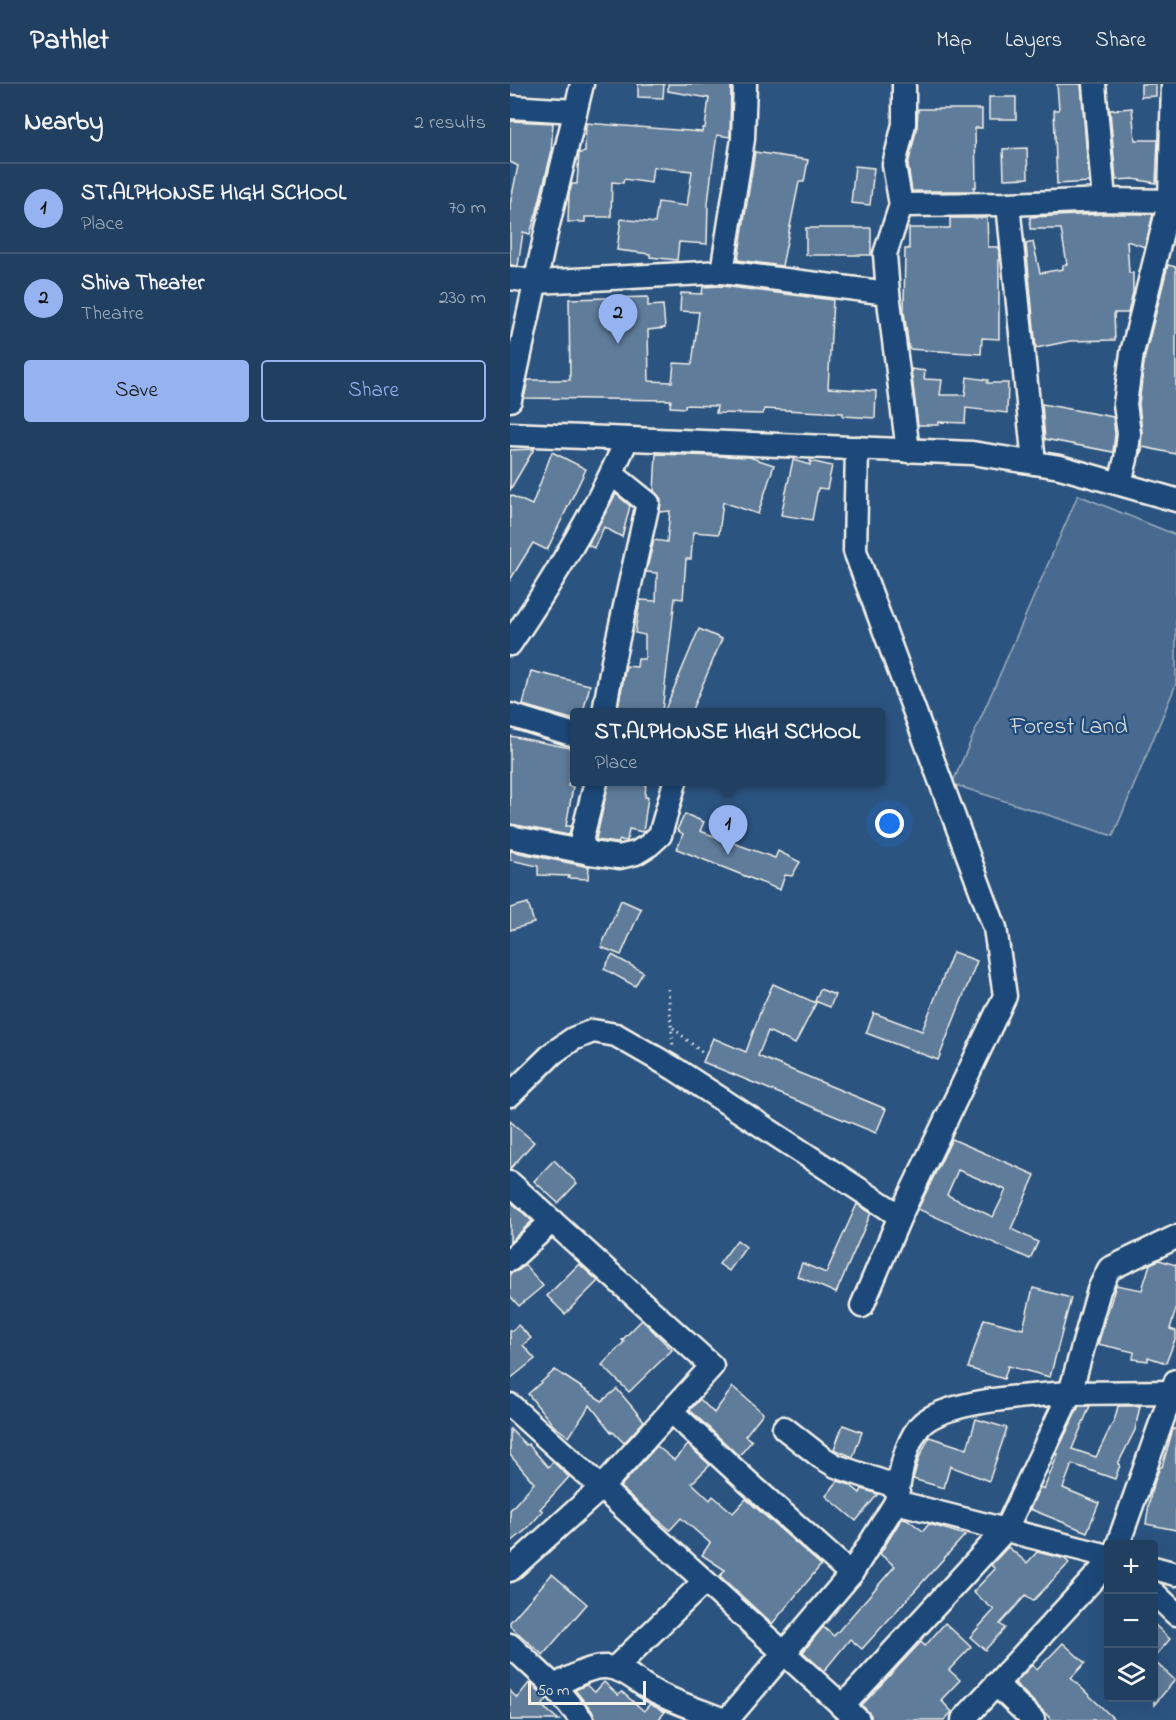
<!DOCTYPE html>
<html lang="en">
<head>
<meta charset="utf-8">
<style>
  :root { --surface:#213f61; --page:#294667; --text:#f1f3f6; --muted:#a2afbd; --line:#3e5876; --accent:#95b2f1 }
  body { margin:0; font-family:"Indie Flower",sans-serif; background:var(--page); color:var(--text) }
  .controls { position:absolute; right:18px; bottom:18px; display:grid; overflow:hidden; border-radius:6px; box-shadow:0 6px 24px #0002 }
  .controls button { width:54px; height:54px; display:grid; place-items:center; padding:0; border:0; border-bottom:2px solid var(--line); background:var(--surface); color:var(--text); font:30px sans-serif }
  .scale { position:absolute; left:18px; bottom:15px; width:118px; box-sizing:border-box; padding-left:6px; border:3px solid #f4f1e8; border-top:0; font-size:16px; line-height:21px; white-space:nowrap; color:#f4f1e8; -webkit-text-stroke:4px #1f4a7a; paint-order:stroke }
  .you { position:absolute; left:380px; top:740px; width:21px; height:21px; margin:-15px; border:4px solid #fff; border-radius:50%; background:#1a73e8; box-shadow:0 0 0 9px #1a73e833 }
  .badge { display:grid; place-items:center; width:39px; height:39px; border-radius:50%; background:var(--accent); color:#111; font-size:20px; font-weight:700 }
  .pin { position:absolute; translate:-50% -50px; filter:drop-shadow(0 2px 3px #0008) }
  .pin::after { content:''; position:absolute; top:32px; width:21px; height:18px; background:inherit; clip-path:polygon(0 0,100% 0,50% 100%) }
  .popup { position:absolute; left:60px; top:624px; width:315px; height:78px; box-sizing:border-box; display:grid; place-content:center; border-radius:6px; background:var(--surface); filter:drop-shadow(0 2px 4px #0005); font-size:20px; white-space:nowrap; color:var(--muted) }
  .popup b { font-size:22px; color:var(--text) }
  .popup::after { content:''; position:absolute; left:50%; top:100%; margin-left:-12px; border:12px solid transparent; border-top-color:var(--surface) }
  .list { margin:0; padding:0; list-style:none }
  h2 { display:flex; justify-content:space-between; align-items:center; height:78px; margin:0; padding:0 24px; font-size:26px }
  h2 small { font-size:20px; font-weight:400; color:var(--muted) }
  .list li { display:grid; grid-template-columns:39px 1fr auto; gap:18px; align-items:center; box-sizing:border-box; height:90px; padding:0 24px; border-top:2px solid var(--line) }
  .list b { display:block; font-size:22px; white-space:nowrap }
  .list p { margin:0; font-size:20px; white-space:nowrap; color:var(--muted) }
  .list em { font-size:20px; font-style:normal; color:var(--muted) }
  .actions { display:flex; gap:12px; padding:18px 24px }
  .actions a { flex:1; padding:14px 0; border:2px solid var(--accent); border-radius:6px; text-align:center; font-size:21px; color:var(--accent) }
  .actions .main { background:var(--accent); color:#111 }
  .icon { flex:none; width:33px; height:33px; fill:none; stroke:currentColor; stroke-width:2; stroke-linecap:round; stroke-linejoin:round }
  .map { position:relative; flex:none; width:666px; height:1636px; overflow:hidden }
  header { display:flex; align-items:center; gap:36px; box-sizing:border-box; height:84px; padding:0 30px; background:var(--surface); border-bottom:2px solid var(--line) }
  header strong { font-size:28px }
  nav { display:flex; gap:33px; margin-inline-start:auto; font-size:21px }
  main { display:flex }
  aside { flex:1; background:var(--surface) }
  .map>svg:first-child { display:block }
</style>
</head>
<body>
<header>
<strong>Pathlet</strong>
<nav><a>Map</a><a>Layers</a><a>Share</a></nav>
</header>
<main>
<aside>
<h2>Nearby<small>2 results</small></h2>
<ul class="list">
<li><span class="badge">1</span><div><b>ST.ALPHONSE HIGH SCHOOL</b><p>Place</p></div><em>70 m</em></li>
<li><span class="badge">2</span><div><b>Shiva Theater</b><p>Theatre</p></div><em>230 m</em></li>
</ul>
<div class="actions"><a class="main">Save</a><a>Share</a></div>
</aside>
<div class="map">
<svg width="666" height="1636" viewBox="0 0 666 1636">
  <rect width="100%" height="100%" fill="#2c5481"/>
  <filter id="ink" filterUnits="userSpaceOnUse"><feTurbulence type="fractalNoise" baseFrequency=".0167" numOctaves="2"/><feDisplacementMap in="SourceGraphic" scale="12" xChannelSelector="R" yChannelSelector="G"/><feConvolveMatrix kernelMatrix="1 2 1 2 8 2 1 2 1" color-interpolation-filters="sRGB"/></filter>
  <g filter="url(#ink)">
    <!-- green -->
    <polygon fill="#496b90" stroke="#9eaebc" stroke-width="1.5" points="568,411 666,451 666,600 603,752 442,700"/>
    <!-- building -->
    <g fill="#5e7b9a" stroke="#f4f1e8" stroke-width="1.5" fill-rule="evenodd">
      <polygon points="128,0 154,0 153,14 128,13"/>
      <polygon points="158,0 221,0 220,53 207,51 202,85 198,119 197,160 169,158 167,176 140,173 140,170 107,166 111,135 145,139 148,118 177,122 182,87 143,83 141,99 114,95 113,99 102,98 101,133 75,133 75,138 58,138 59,110 62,100 67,100 69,69 75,68 76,39 192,48 193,44 195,44 199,14 158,7"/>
      <polygon points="547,0 571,0 579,98 547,100 544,26 549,26"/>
      <polygon points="631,0 646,0 646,12 631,13"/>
      <rect x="479" y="13" width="27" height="22"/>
      <polygon points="622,24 625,56 648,56 646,99 623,95 606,96 600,26"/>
      <polygon points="408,25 472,25 472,44 465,44 466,103 464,103 464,107 402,107 398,81 407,43"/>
      <polygon points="0,37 43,39 41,70 27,127 20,150 13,148 8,182 0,181 0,121 8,82 0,78"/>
      <polygon points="517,64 518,94 494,95 493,65"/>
      <polygon points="245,68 298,76 294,98 289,98 272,182 228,176"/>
      <polygon points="345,82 364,84 360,121 341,119"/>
      <polygon points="594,130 643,130 635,163 617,157 619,189 623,189 623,208 618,229 604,229 605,256 560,257 526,264 516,160 523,158 530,189 553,185 553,181 557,180 551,145 520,145 520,133"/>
      <polygon points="440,134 477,134 478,163 489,163 489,255 472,254 471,270 399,265 394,227 395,165 399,165 399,144 440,144"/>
      <rect x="296" y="144" width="65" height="27"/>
      <polygon points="658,181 666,183 666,370 633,363 630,373 632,348 629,320 635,272"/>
      <polygon points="212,202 323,216 318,304 366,307 365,334 333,332 333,329 254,325 253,330 206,329 207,322 175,321 175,324 160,323 161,316 14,314 18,296 60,296 59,215 138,213 138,222 153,221 155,244 138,246 139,297 162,298 164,279 182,280 189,228 170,227 171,209 192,210 193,203"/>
      <polygon points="401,285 415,287 414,295 432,296 430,311 455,311 457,293 478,296 477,299 498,299 497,329 456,324 455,339 429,338 429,341 408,341"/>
      <polygon points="532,320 603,333 605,350 603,368 535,355"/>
      <polygon points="24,365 0,406 0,366"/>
      <polygon points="42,368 76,385 37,466 23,459 0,496 0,411 22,421"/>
      <polygon points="146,370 239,373 264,381 248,430 213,418 209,450 183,448 181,475 176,475 173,515 165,514 152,628 108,624 116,582 127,583 128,575 135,575 135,551 125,549 130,516 146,517 147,489 136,488 144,456 157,458 160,427 150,428 151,415 144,407"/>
      <polygon points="283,376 300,381 300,377 322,382 317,405 308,404 302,436 271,431"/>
      <polygon points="106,410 120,422 112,453 94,443 84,464 78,461"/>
      <polygon points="189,545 212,555 181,628 154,628"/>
      <polygon points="21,587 80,601 73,628 65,628 65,636 13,621"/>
      <polygon points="0,652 65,665 58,702 63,703 56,742 61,742 59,751 0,740"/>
      <polygon points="99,698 136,698 135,713 138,713 133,748 119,745 117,757 110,756 108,759 86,756"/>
      <polygon points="175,730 194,738 190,747 265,774 268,767 290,778 282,792 275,791 270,806 167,765 173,750 167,746"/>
      <polygon points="0,767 79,783 78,795 58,794 59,792 28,791 28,782 0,776"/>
      <polygon points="111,816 131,825 111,871 91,863"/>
      <polygon points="18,819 24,839 0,846 0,824"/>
      <polygon points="443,868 467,877 428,976 356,949 364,929 412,947"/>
      <polygon points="102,871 133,888 125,902 94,885"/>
      <polygon points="263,900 306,919 285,960 258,947 248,972 376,1025 366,1049 193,978 203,954 236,968 251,926"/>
      <polygon points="310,905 325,911 320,923 305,917"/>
      <polygon points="0,1037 24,1058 0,1085"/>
      <path d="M442 1055 525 1091 501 1145 528 1158 520 1175 408 1125ZM448 1086 496 1106 483 1133 437 1111Z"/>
      <polygon points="44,1076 67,1099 48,1119 24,1097"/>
      <polygon points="0,1117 22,1137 0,1158"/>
      <polygon points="347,1120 361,1129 326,1209 287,1192 292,1179 316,1189"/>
      <polygon points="227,1156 236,1163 219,1187 209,1180"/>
      <polygon points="649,1176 666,1181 666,1225 660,1245 666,1247 666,1253 656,1279 638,1273 638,1277 623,1275 624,1268 588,1260 606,1201 632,1206 640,1180"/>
      <polygon points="69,1180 88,1197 55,1230 37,1212"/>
      <polygon points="15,1181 33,1202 9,1222 0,1212 0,1189 9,1186"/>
      <polygon points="523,1204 561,1214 540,1293 498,1282 494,1295 458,1284 474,1235 513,1245"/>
      <polygon points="132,1236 162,1266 119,1308 92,1281 114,1258 112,1256"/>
      <polygon points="8,1241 21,1254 13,1261 25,1275 0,1295 0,1246 2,1247"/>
      <polygon points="45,1286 92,1317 107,1305 134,1337 114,1359 103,1348 102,1349 80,1321 59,1353 43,1341 18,1310"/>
      <polygon points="223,1303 253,1329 235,1352 242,1357 229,1372 180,1326 190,1315 204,1329"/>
      <polygon points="569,1322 580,1322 562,1365 586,1373 605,1334 608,1322 630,1322 625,1346 608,1380 610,1381 605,1395 562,1380 553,1404 589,1419 577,1448 520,1425 530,1403 534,1405 548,1370 546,1370"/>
      <polygon points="466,1335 497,1344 479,1397 440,1382 434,1404 403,1395 409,1374 419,1353 457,1365"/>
      <polygon points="333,1341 352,1348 343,1373 324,1365"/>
      <polygon points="0,1345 16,1361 18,1360 38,1383 43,1378 59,1393 30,1425 33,1427 17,1445 0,1459 0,1426 24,1399 0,1371"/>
      <polygon points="663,1345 666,1345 666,1446 636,1440 641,1408 650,1383 652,1383"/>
      <polygon points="178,1361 200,1381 182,1399 200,1416 203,1412 223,1429 236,1415 311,1481 262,1540 210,1492 215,1486 192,1471 200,1459 171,1434 160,1446 110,1403 147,1362 164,1376"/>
      <polygon points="328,1397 340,1401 350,1409 352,1405 368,1410 346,1437 316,1412"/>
      <polygon points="392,1434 397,1435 413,1447 419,1440 455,1451 352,1565 340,1555 314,1587 293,1568 313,1543 324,1552 385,1482 370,1470"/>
      <polygon points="498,1463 517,1479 527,1468 555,1475 559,1479 523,1517 516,1511 490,1540 495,1544 475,1566 460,1553 484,1526 463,1508 485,1485 481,1481"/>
      <polygon points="42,1490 77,1520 33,1571 0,1542 0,1538"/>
      <polygon points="435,1539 461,1563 439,1586 450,1596 431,1616 442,1628 434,1636 361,1636 361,1631 352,1621 411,1558 415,1562"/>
      <polygon points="644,1540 660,1555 644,1574"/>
      <polygon points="553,1559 575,1579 561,1594 605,1636 542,1636 505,1599 522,1581 527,1586"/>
      <polygon points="644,1577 665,1596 644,1621"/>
      <polygon points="94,1598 108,1611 112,1608 134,1627 140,1620 155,1628 148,1636 86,1636 82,1627 65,1606 76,1601 85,1608"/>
      <polygon points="19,1599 37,1615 32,1622 49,1636 0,1636 0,1607 7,1614"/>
    </g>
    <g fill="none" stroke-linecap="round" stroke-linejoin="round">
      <!-- minor casing -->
      <g stroke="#f4f1e8" stroke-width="27">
        <g id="minor">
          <polyline points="394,0 394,40 384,81 391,121 375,170 378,209 398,367"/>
          <polyline points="584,0 594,116"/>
          <polyline points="0,23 65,27"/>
          <polyline points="498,120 524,379"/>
          <polyline points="391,121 498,120 594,116 666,117"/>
          <polyline points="212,188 378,209"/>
          <polyline points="0,194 27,198 212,188 233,55 235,0"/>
          <polyline points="0,316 36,149 72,0"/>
          <polyline points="0,350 462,369 550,383 666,416"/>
          <polyline points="347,364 345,467 485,844 495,912 390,1132 352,1222"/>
          <polyline points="610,399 616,375 619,350 615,320 622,269 660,116 663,0"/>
          <path d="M0 560C44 495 86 427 117 355"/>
          <polyline points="94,628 104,572 138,419 102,390"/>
          <polyline points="0,631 65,651"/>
          <polyline points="0,753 80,769 73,762 72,753 86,698"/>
          <polyline points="80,769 109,773 126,769 139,761 150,751 165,698"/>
          <polyline points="0,1011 43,969 63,955 83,947 106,951 165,985 390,1132"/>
          <polyline points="0,1099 202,1282 91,1404 0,1486"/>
          <polyline points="666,1153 599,1185 589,1206 560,1309 666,1308"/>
          <polyline points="0,1176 42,1137"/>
          <polyline points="0,1321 348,1636"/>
          <polyline points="161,1327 240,1400 341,1490"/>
          <polyline points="274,1344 311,1373 326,1382 388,1403"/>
          <polyline points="608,1460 666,1297"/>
          <polyline points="644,1484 666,1490"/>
          <polyline points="644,1509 666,1530"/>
          <polyline points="0,1561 44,1602 72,1636"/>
          <polyline points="105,1584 194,1498"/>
          <polyline points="486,1600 523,1636"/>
          <path d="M44 1602C59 1595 79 1582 96 1583 115 1584 129 1600 145 1608 167 1619 191 1627 214 1636"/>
          <path d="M332 1623 496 1445 560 1309C526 1311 431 1316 409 1343 393 1364 390 1393 386 1418"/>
          <polyline points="217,1636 341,1490 386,1418 598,1472"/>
          <polyline points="453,1636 598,1479"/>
        </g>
      </g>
      <!-- path -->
      <g stroke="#f4f1e8" stroke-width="3" stroke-dasharray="1.5 4.5" stroke-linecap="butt">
        <polyline points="158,905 163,963"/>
        <polyline points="163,944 195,971"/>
      </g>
      <!-- minor -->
      <use href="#minor" stroke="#1f4a7a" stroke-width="22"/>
    </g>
  </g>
  <g text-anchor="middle" stroke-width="4.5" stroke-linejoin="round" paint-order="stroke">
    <!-- park labels -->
    <g font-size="24" fill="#dadddb" stroke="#1f4a7a">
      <text x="559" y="649">Forest Land</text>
    </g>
  </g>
</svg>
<div class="controls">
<button>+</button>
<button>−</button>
<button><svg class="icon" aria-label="layers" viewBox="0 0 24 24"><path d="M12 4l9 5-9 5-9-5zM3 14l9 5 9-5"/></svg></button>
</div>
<div class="scale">50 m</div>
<div class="you"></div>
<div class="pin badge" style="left:218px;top:771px">1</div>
<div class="popup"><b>ST.ALPHONSE HIGH SCHOOL</b>Place</div>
<div class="pin badge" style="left:108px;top:260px">2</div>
</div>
</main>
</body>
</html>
